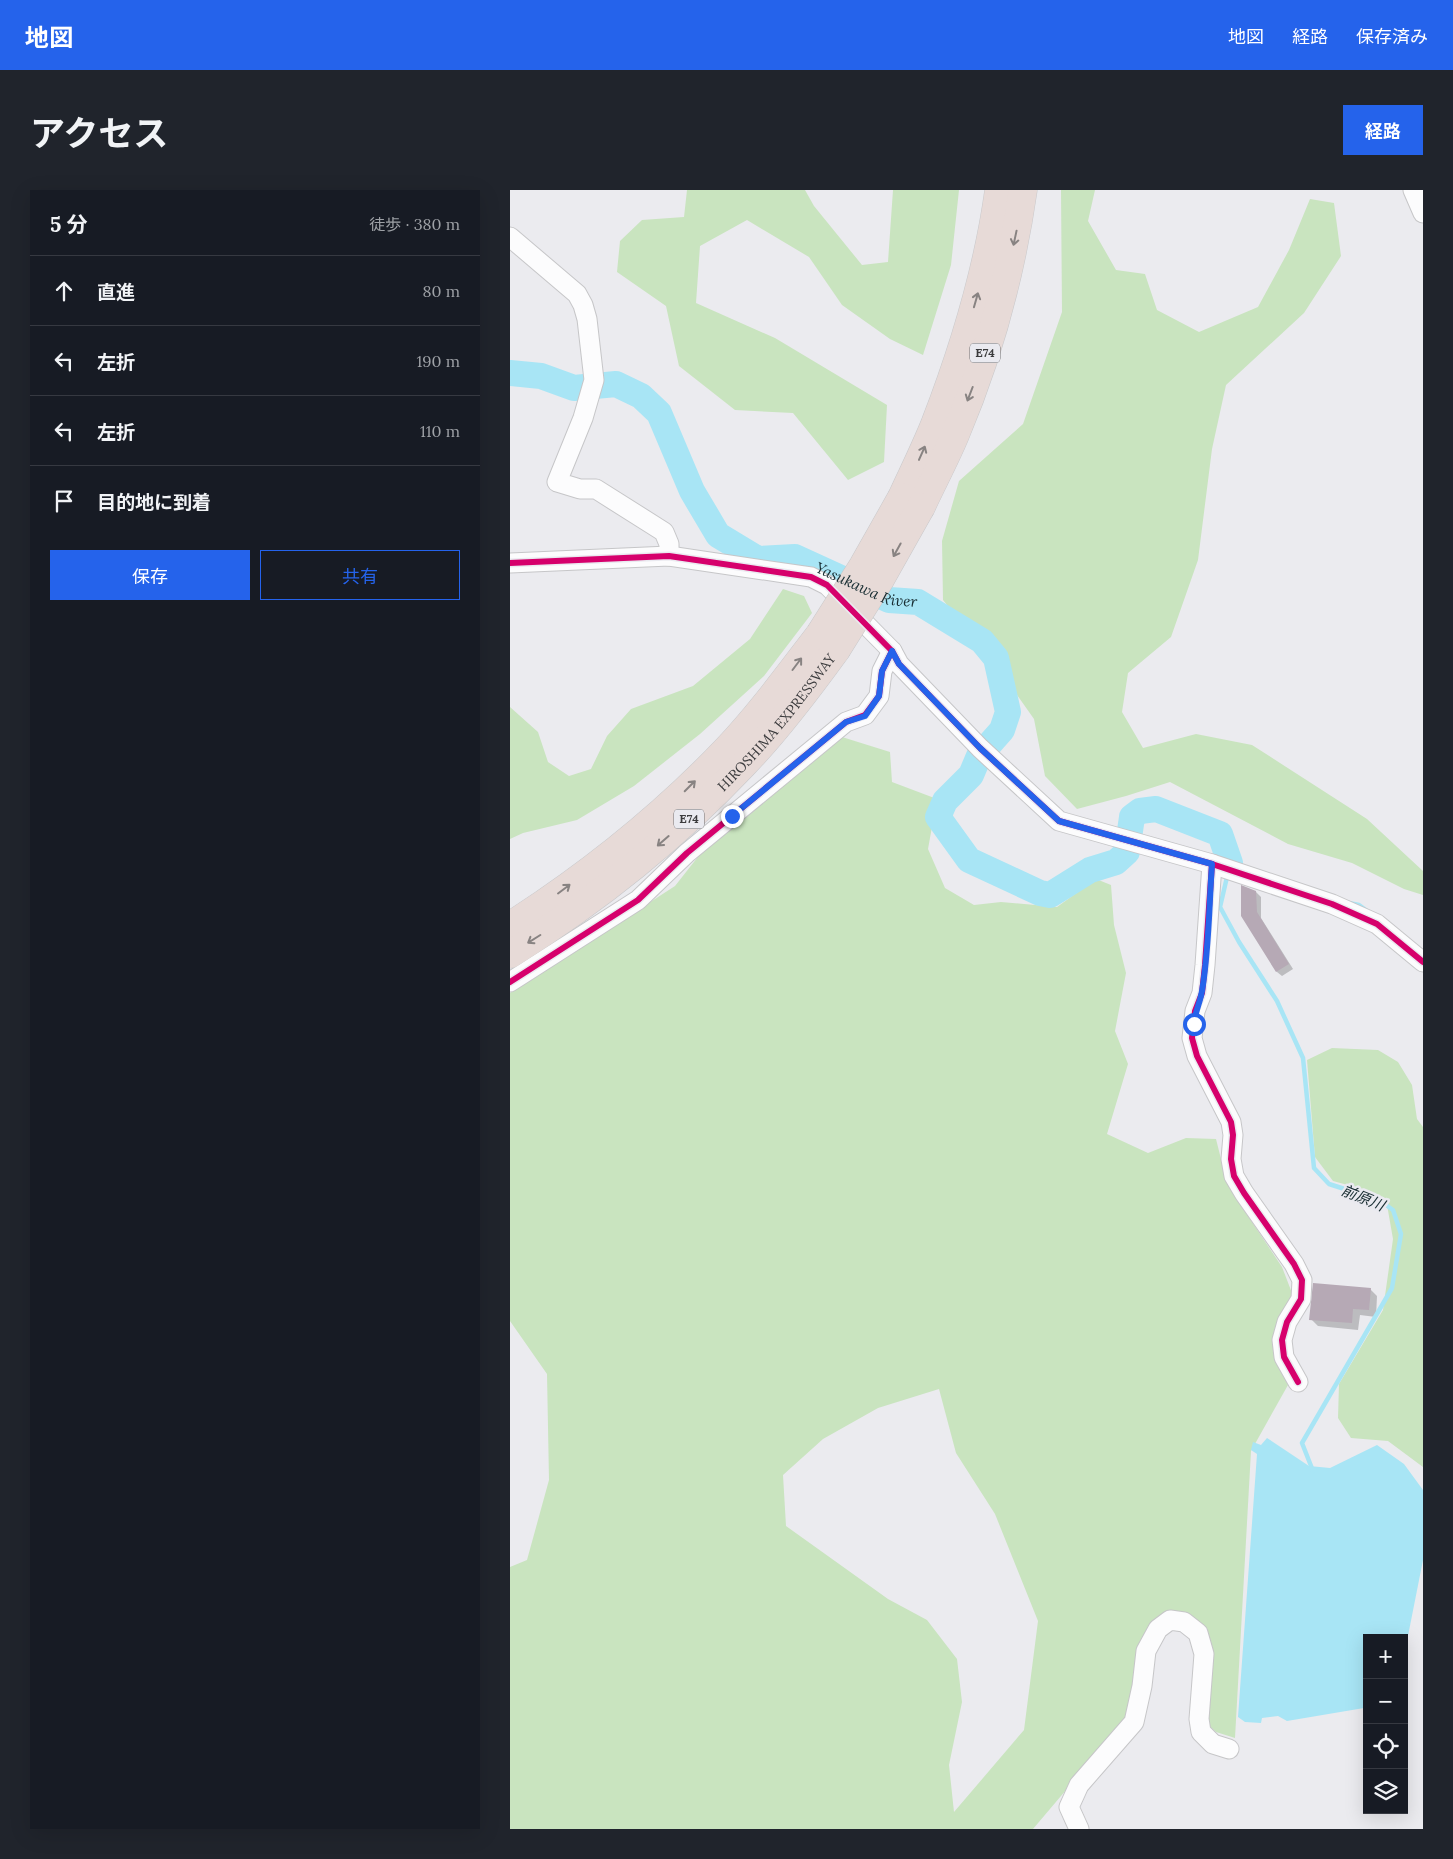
<!DOCTYPE html>
<html lang="ja">
<head>
<meta charset="utf-8">
<style>
  :root { --surface:#171b24; --page:#20242c; --text:#f1f3f6; --muted:#9ea1a6; --line:#363941; --accent:#2563eb }
  body { margin:0; font-family:Lora,"Noto Sans JP",serif; background:var(--page); color:var(--text) }
  .controls { position:absolute; right:15px; bottom:15px; display:grid; overflow:hidden; border-radius:0px; box-shadow:0 5px 20px #0002 }
  .controls button { width:45px; height:45px; display:grid; place-items:center; padding:0; border:0; border-bottom:1px solid var(--line); background:var(--surface); color:var(--text); font:25px sans-serif }
  .stop { position:absolute; width:15px; height:15px; margin:-11px; border:4px solid #2563eb; border-radius:50%; background:#fff }
  .stop.end { background:#2563eb; border-color:#fff; box-shadow:0 1px 5px #0008 }
  .list { margin:0; padding:0; list-style:none }
  h2 { display:flex; justify-content:space-between; align-items:center; height:65px; margin:0; padding:0 20px; font-size:21px }
  h2 small { font-size:16px; font-weight:400; color:var(--muted) }
  .list li { display:grid; grid-template-columns:32px 1fr auto; gap:15px; align-items:center; box-sizing:border-box; height:70px; padding:0 20px; border-top:1px solid var(--line) }
  .list b { display:block; font-size:19px; white-space:nowrap }
  .list em { font-size:16px; font-style:normal; color:var(--muted) }
  .actions { display:flex; gap:10px; padding:15px 20px }
  .actions a { flex:1; padding:11px 0; border:1px solid var(--accent); border-radius:0px; text-align:center; font-size:18px; color:var(--accent) }
  .actions .main { background:var(--accent); color:#fff }
  .icon { flex:none; width:28px; height:28px; fill:none; stroke:currentColor; stroke-width:2; stroke-linecap:round; stroke-linejoin:round }
  .map { position:relative; flex:none; width:913px; height:1639px; overflow:hidden; border-radius:0px }
  header { display:flex; align-items:center; gap:30px; box-sizing:border-box; height:70px; padding:0 25px; background:var(--accent); color:#fff }
  header strong { font-size:24px }
  nav { display:flex; gap:28px; margin-inline-start:auto; font-size:18px }
  .intro { display:flex; align-items:center; justify-content:space-between; box-sizing:border-box; height:120px; padding:0 30px }
  h1 { margin:0; font-size:35px }
  .button { padding:12px 22px; border-radius:0px; background:var(--accent); color:#fff; font-size:18px; font-weight:700 }
  main { display:flex; gap:30px; padding:0 30px }
  aside { flex:1; background:var(--surface); border-radius:0px; box-shadow:0 5px 20px #0002 }
  .map>svg:first-child { display:block }
</style>
</head>
<body>
<header>
<strong>地図</strong>
<nav><a>地図</a><a>経路</a><a>保存済み</a></nav>
</header>
<div class="intro"><h1>アクセス</h1><a class="button">経路</a></div>
<main>
<aside>
<h2>5 分<small>徒歩 · 380 m</small></h2>
<ul class="list">
<li><svg class="icon" aria-label="ahead" viewBox="0 0 24 24"><path d="M12 20V5M6 11l6-6 6 6"/></svg><div><b>直進</b></div><em>80 m</em></li>
<li><svg class="icon" aria-label="left" viewBox="0 0 24 24"><path d="M17 20v-9H6M10 6l-5 5 5 5"/></svg><div><b>左折</b></div><em>190 m</em></li>
<li><svg class="icon" aria-label="left" viewBox="0 0 24 24"><path d="M17 20v-9H6M10 6l-5 5 5 5"/></svg><div><b>左折</b></div><em>110 m</em></li>
<li><svg class="icon" aria-label="arrive" viewBox="0 0 24 24"><path d="M6 21V4h12l-3 4 3 4H6"/></svg><div><b>目的地に到着</b></div></li>
</ul>
<div class="actions"><a class="main">保存</a><a>共有</a></div>
</aside>
<div class="map">
<svg width="913" height="1639" viewBox="0 0 913 1639">
  <rect width="100%" height="100%" fill="#ebebef"/>
  <!-- green -->
  <g fill="#c9e4bf" fill-rule="evenodd">
    <polygon points="177,0 295,0 304,16 352,75 378,72 383,0 449,0 441,75 413,165 380,149 332,115 299,67 237,30 190,56 186,113 265,148 377,215 374,272 338,290 283,223 225,220 169,176 156,116 107,82 110,51 132,30 174,27"/>
    <polygon points="551,0 585,0 578,31 606,80 635,84 647,120 689,142 748,117 779,60 800,9 824,13 831,66 794,123 716,195 702,259 688,370 661,447 618,483 612,522 633,558 686,544 742,555 857,629 913,681 913,705 894,699 842,673 778,654 660,592 616,606 567,619 535,586 524,529 483,471 433,410 432,351 449,291 513,234 552,122"/>
    <polygon points="273,399 294,406 302,423 254,486 190,544 124,596 67,630 13,643 0,649 0,517 28,542 38,572 59,586 81,579 97,546 121,519 183,496 240,449"/>
    <path d="M332 547 380 562 382 592 427 609 418 659 435 698 464 715 491 712 547 717 586 689 601 695 604 735 616 783 605 841 618 874 597 944 638 963 676 948 706 949 715 985 728 1011 772 1077 782 1103 768 1137 765 1167 778 1195 741 1261 725 1548 706 1542 696 1533V1441L681 1425 656 1421 640 1435 628 1460 625 1494 615 1528 601 1547 523 1639H0V1377L17 1370 39 1290 37 1184 0 1131V803L165 696 191 663ZM429 1199 446 1263 485 1324 528 1431 514 1540 444 1622 439 1575 452 1512 447 1469 417 1430 378 1409 276 1336 273 1285 313 1249 368 1218Z"/>
    <polygon points="822,858 868,860 888,872 902,895 907,929 913,937 913,1277 878,1251 841,1248 828,1228 829,1194 873,1120 883,1049 876,1009 856,1000 823,991 805,967 797,870"/>
  </g>
  <!-- water -->
  <polygon fill="#a8e5f5" points="757,1248 799,1276 820,1278 867,1255 894,1274 913,1300 913,1370 894,1466 894,1448 857,1448 857,1516 854,1518 777,1531 768,1526 752,1528 751,1533 735,1532 728,1527 747,1264 741,1260 743,1252 751,1255"/>
  <!-- shadow -->
  <g fill="#0003">
    <polygon points="746,702 751,707 751,728 783,779 772,786 767,782 732,725"/>
    <polygon points="860,1099 867,1106 866,1127 850,1125 848,1140 808,1136 801,1129"/>
  </g>
  <g fill="none" stroke-linecap="round" stroke-linejoin="round">
    <!-- stream -->
    <g stroke="#a8e5f5" stroke-width="4.5">
      <polyline points="717,687 710,717 729,752 767,811 793,868 804,978 819,994 869,1010 883,1020 891,1044 882,1098 792,1253 803,1281"/>
      <polyline points="839,713 849,715 857,721"/>
    </g>
    <!-- river -->
    <path stroke="#a8e5f5" stroke-width="26" id="s1" d="M0 183 31 186 64 198 106 194 131 206 149 223 182 301 208 345 248 369 285 367 379 410 408 412 472 451 486 468 498 522 492 540 469 566 461 585 435 611 428 627 459 670 530 703 540 705 580 680 606 672 617 662 622 627 630 621 646 619 710 644 720 673"/>
  </g>
  <!-- building -->
  <g fill="#b6a9b5">
    <polygon points="731,695 746,701 747,722 779,774 766,782 731,726"/>
    <polygon points="803,1093 861,1098 859,1120 843,1119 842,1133 799,1130"/>
  </g>
  <g fill="none" stroke-linecap="round" stroke-linejoin="round">
    <!-- minor casing -->
    <g stroke="#c6c6c8" stroke-width="21">
      <g id="minor">
        <polyline points="903,0 913,23"/>
        <polyline points="0,47 67,104 73,115 77,129 84,190 73,228 47,292 70,299 86,299 154,342 159,354 159,366"/>
        <polyline points="0,373 159,366 301,387 317,395 382,461 389,474 470,558 549,631 702,674 822,714 867,734 913,772"/>
        <polyline points="702,674 695,775 692,803 685,821 682,848 687,866 721,932 723,945 721,969 724,986 734,1003 784,1074 792,1090 791,1109 777,1132 772,1150 774,1167 788,1192"/>
        <polyline points="0,792 128,710 177,663 336,532 355,525 369,506 372,481 382,461"/>
        <polyline points="569,1639 559,1617 569,1595 624,1532 632,1496 636,1461 648,1439 660,1430 674,1432 688,1443 694,1464 689,1529 691,1542 703,1554 719,1559"/>
      </g>
    </g>
    <!-- highway casing -->
    <g stroke="#c9c9cb" stroke-width="29">
      <g id="highway">
        <path d="M392 307C403 283 415 259 425 234 454 159 478 80 489 0"/>
        <path d="M411 317C422 293 435 269 445 245 478 167 501 84 513 0"/>
        <path d="M0 736C78 686 153 626 217 559 251 523 280 483 310 444"/>
        <path id="s2" d="M0 764C85 711 164 648 233 575 267 540 297 500 326 460"/>
      </g>
    </g>
    <!-- minor -->
    <use href="#minor" stroke="#fcfcfd" stroke-width="19"/>
    <!-- highway -->
    <use href="#highway" stroke="#e7dad7" stroke-width="28"/>
    <!-- highway-bridge casing -->
    <g stroke="#c9c9cb" stroke-width="29" stroke-linecap="butt">
      <g id="highway-bridge">
        <polyline points="310,444 353,376 392,307"/>
        <polyline points="326,460 371,388 411,317"/>
      </g>
    </g>
    <!-- highway-bridge -->
    <use href="#highway-bridge" stroke="#e7dad7" stroke-width="28"/>
    <!-- cycleway casing -->
    <g stroke="#eaeaf0" stroke-width="9">
      <g id="cycleway">
        <polyline points="0,373 159,366 301,387 317,395 382,461 389,474 470,558 549,631 702,674 822,714 867,734 913,772"/>
        <polyline points="702,674 695,775 692,803 685,821 682,848 687,866 721,932 723,945 721,969 724,986 734,1003 784,1074 792,1090 791,1109 777,1132 772,1150 774,1167 788,1192"/>
        <polyline points="0,792 128,710 177,663 336,532 355,525 369,506 372,481 382,461"/>
      </g>
    </g>
    <!-- cycleway -->
    <use href="#cycleway" stroke="#d6006c" stroke-width="6"/>
  </g>
  <!-- one-way arrows -->
  <defs><path id="oneway-shaft" d="M-6 0H5M1.5-3L5.5 0L1.5 3" fill="none" stroke-width="1.6" stroke-linecap="round" stroke-linejoin="round" transform="scale(1.25)"/></defs>
  <g stroke="#888382">
    <use href="#oneway-shaft" transform="translate(505 48) rotate(102)"/>
    <use href="#oneway-shaft" transform="translate(466 110) rotate(-74)"/>
    <use href="#oneway-shaft" transform="translate(460 204) rotate(111)"/>
    <use href="#oneway-shaft" transform="translate(412 263) rotate(-66)"/>
    <use href="#oneway-shaft" transform="translate(387 360) rotate(119)"/>
    <use href="#oneway-shaft" transform="translate(287 474) rotate(-53)"/>
    <use href="#oneway-shaft" transform="translate(180 596) rotate(-45)"/>
    <use href="#oneway-shaft" transform="translate(153 651) rotate(139)"/>
    <use href="#oneway-shaft" transform="translate(54 699) rotate(-37)"/>
    <use href="#oneway-shaft" transform="translate(24 749) rotate(148)"/>
  </g>
  <g fill="none" stroke-linecap="round" stroke-linejoin="round">
    <!-- route -->
    <path stroke="#2563eb" stroke-width="6" d="M222 626 336 532 355 526 369 506 372 481 382 461 389 474 470 558 549 631 702 674C699 716 699 760 692 801 690 813 685 822 684 834"/>
  </g>
  <g text-anchor="middle" stroke-width="5" stroke-linejoin="round" paint-order="stroke">
    <!-- shield labels -->
    <g fill="#eaeaf0" stroke="#707073" stroke-width="1">
      <rect x="460" y="153.5" width="30" height="19" rx="4"/>
      <rect x="164" y="619.5" width="30" height="19" rx="4"/>
    </g>
    <g font-size="12" font-weight="bold" fill="#3b3b3d">
      <text x="475" y="167">E74</text>
      <text x="179" y="633">E74</text>
    </g>
    <!-- street labels -->
    <g font-size="14" fill="#3b3b3d" stroke="#eaeaf0">
      <text dy="5" stroke="none"><textPath href="#s2" startOffset="355">HIROSHIMA EXPRESSWAY</textPath></text>
    </g>
    <!-- water labels -->
    <g font-size="15" font-style="italic" fill="#182d32" stroke="#eaeaf0">
      <text dy="5" stroke="none"><textPath href="#s1" startOffset="458">Yasukawa River</textPath></text>
      <text transform="translate(853 1008) rotate(22)" y="5">前原川</text>
    </g>
  </g>
</svg>
<div class="controls">
<button>+</button>
<button>−</button>
<button><svg class="icon" aria-label="locate" viewBox="0 0 24 24"><circle cx="12" cy="12" r="6"/><path d="M12 2v4M12 18v4M2 12h4M18 12h4"/></svg></button>
<button><svg class="icon" aria-label="layers" viewBox="0 0 24 24"><path d="M12 4l9 5-9 5-9-5zM3 14l9 5 9-5"/></svg></button>
</div>
<div class="stop" style="left:684px;top:834px"></div>
<div class="stop end" style="left:222px;top:626px"></div>
</div>
</main>
</body>
</html>
